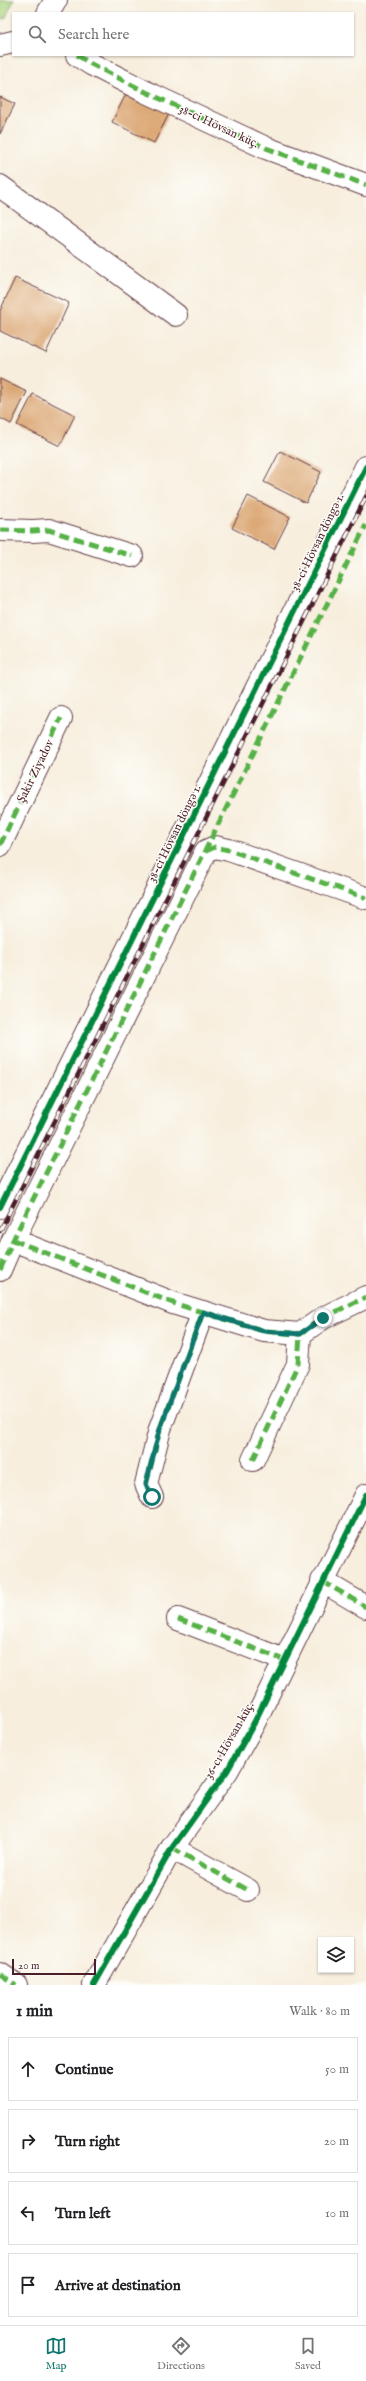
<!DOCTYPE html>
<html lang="en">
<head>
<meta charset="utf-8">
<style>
  :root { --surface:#fff; --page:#f2f2f2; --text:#202124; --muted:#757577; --line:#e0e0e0; --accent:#0f766e }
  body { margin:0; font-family:"IM FELL English",serif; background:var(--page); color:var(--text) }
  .controls { position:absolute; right:12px; bottom:12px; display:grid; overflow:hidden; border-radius:0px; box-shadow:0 1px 3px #0004 }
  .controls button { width:36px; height:36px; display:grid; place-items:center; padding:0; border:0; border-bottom:1px solid var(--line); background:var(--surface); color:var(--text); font:20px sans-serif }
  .scale { position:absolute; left:12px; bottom:10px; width:84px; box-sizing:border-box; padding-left:4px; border:2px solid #4a1f2b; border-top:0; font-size:11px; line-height:14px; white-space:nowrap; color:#4a1f2b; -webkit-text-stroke:3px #fdfcf7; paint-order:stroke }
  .stop { position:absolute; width:12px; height:12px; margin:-9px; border:3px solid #0f766e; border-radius:50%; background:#fff }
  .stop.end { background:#0f766e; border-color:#fff; box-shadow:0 1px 4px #0008 }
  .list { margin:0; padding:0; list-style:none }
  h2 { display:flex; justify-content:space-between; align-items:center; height:52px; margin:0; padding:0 16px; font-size:17px }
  h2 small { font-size:13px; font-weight:400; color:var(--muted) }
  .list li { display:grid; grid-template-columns:26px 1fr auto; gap:12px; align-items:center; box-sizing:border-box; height:64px; margin:0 8px 8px; padding:0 8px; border:1px solid var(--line); border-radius:0px }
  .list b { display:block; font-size:15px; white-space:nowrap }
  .list em { font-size:13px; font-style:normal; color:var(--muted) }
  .icon { flex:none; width:22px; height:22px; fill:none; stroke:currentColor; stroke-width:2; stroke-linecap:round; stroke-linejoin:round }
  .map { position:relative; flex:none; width:366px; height:1985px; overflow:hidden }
  .search { position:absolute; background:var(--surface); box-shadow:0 1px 3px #0004; left:12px; right:12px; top:12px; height:44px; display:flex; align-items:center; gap:10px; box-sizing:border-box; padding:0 14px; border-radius:0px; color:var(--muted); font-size:15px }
  .sheet { height:340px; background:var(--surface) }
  nav { display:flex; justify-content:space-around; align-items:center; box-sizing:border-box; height:56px; border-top:1px solid var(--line); background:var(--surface); font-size:11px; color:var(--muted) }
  nav a { display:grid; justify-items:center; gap:2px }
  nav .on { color:var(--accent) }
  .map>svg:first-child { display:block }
</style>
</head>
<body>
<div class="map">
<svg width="366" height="1985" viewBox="0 0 366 1985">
  <rect width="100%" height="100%" fill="#fdfcf7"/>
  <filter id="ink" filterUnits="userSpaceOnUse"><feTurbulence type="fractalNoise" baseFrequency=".025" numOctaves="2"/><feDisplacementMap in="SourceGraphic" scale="8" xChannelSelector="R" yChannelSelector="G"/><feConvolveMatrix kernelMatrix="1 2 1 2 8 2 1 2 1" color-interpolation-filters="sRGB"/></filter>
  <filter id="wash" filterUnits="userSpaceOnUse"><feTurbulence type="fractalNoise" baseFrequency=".012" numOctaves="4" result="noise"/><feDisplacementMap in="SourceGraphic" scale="16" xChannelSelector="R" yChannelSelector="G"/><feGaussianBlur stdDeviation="0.9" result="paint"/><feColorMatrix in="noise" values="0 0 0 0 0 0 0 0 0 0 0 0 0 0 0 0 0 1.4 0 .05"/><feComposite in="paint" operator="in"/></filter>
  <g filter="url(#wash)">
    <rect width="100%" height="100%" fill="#f7eedd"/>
    <!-- green -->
    <polygon fill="#a9d581" stroke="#7a7a56" points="0,0 14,0 5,19 0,18"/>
    <g id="blocks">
      <!-- building -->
      <g fill="#dca876">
        <polygon points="128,90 170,112 154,143 112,122"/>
        <polygon points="0,97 15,104 0,134"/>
        <polygon points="15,278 69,303 46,353 0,331 0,311"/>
        <polygon points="0,379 27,392 11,424 0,418"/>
        <polygon points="33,394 75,415 60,446 17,425"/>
        <polygon points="280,451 321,472 306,503 264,482"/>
        <polygon points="248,496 290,517 274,549 232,528"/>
      </g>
    </g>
  </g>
  <g filter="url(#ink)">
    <use href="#blocks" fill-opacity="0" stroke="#643e46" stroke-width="1"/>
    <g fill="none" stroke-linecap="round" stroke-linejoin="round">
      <!-- minor casing -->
      <g stroke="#643e46" stroke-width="24">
        <g id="minor">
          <polyline points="48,13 56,0"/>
          <polyline points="0,45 13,42"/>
          <polyline points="77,55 91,64 146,92 266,148 366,185"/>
          <polyline points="0,186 176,315"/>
          <polyline points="0,530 33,531 49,530 132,556"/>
          <polyline points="0,845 61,718"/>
          <polyline points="0,1207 366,467"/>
          <polyline points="13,1240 173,1303 264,1331 300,1334 323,1318 366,1297"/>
          <polyline points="0,1270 13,1240 206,851 215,847 229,850 366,898"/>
          <polyline points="253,1460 298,1364 300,1334"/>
          <polyline points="152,1497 146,1484 160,1429 203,1312"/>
          <polyline points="322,1581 366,1607"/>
          <polyline points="178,1619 284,1660"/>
          <polyline points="172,1848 248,1890"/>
          <polyline points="0,1974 16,1985"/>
          <polyline points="94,1985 172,1848 227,1771 254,1723 366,1495"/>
        </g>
      </g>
      <!-- minor -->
      <use href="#minor" stroke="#fff" stroke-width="22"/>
      <!-- rail casing -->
      <g stroke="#4a1f2b" stroke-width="4.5">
        <polyline id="rail" points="0,1231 366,497"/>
      </g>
      <!-- rail -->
      <use href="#rail" stroke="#fdfcf7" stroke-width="3" stroke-dasharray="9" stroke-linecap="butt"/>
      <!-- quiet -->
      <g stroke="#57b146" stroke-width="5" stroke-dasharray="10 5" stroke-linecap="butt">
        <polyline points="77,55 91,64 146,92 266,148 366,185"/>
        <polyline points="0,530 33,531 49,530 132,556"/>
        <polyline points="0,845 61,718"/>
        <polyline points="206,851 215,847 229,850 366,898"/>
        <polyline points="13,1240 173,1303 264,1331 300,1334 323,1318 366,1297"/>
        <polyline points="0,1270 13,1240 366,525"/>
        <polyline points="253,1460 298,1364 300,1334"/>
        <polyline points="152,1497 146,1484 160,1429 203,1312"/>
        <polyline points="322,1581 366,1607"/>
        <polyline points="178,1619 284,1660"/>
        <polyline points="172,1848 248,1890"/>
        <polyline points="0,1974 16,1985"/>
      </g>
      <!-- cycleway casing -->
      <g stroke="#fdfcf7" stroke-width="8">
        <g id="cycleway">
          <polyline points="0,1207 366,467"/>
          <polyline points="94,1985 172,1848 227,1771 254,1723 366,1495"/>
        </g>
      </g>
      <!-- cycleway -->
      <use href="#cycleway" stroke="#00873e" stroke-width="6"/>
    </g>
  </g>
  <g fill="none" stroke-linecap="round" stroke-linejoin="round" filter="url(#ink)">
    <!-- route -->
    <polyline stroke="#0f766e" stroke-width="5" points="152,1497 146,1484 160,1429 203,1312 264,1331 300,1334 323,1318"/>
  </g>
  <g text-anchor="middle" stroke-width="3" stroke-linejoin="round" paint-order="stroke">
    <!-- street labels -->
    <g font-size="12" fill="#4a1f2b" stroke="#fdfcf7">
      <text transform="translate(219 126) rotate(25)" y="4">38-ci Hövsan küç.</text>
      <text transform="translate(317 542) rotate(-64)" y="4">38-ci Hövsan döngə 1.</text>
      <text transform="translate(35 771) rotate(-64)" y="4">Şakir Ziyadov</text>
      <text transform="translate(174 833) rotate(-64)" y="4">38-ci Hövsan döngə 1.</text>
      <text transform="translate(229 1740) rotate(-60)" y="4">36-cı Hövsan küç.</text>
    </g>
  </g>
</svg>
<div class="controls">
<button><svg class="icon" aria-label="layers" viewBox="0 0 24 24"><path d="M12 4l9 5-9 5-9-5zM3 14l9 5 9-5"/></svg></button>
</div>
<div class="scale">20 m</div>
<div class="stop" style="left:152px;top:1497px"></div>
<div class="stop end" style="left:323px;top:1318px"></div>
<div class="search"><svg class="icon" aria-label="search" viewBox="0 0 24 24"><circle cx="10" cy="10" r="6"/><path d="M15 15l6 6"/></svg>Search here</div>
</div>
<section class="sheet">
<h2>1 min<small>Walk · 80 m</small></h2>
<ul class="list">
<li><svg class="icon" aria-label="ahead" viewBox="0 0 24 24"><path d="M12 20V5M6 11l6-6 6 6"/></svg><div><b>Continue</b></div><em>50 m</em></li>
<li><svg class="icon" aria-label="right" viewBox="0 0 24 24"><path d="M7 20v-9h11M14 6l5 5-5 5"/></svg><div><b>Turn right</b></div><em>20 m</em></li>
<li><svg class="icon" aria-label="left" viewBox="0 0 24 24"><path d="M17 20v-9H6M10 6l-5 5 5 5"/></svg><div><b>Turn left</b></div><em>10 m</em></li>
<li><svg class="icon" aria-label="arrive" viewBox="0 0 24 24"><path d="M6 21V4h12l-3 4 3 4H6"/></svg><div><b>Arrive at destination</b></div></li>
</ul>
</section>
<nav>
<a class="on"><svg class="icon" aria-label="map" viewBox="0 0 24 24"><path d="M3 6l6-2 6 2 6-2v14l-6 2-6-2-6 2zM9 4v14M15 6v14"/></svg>Map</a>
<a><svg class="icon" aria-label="directions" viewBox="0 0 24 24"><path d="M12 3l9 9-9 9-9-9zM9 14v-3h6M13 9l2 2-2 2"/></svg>Directions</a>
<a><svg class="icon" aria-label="saved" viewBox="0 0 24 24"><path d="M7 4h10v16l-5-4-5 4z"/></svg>Saved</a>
</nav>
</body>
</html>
